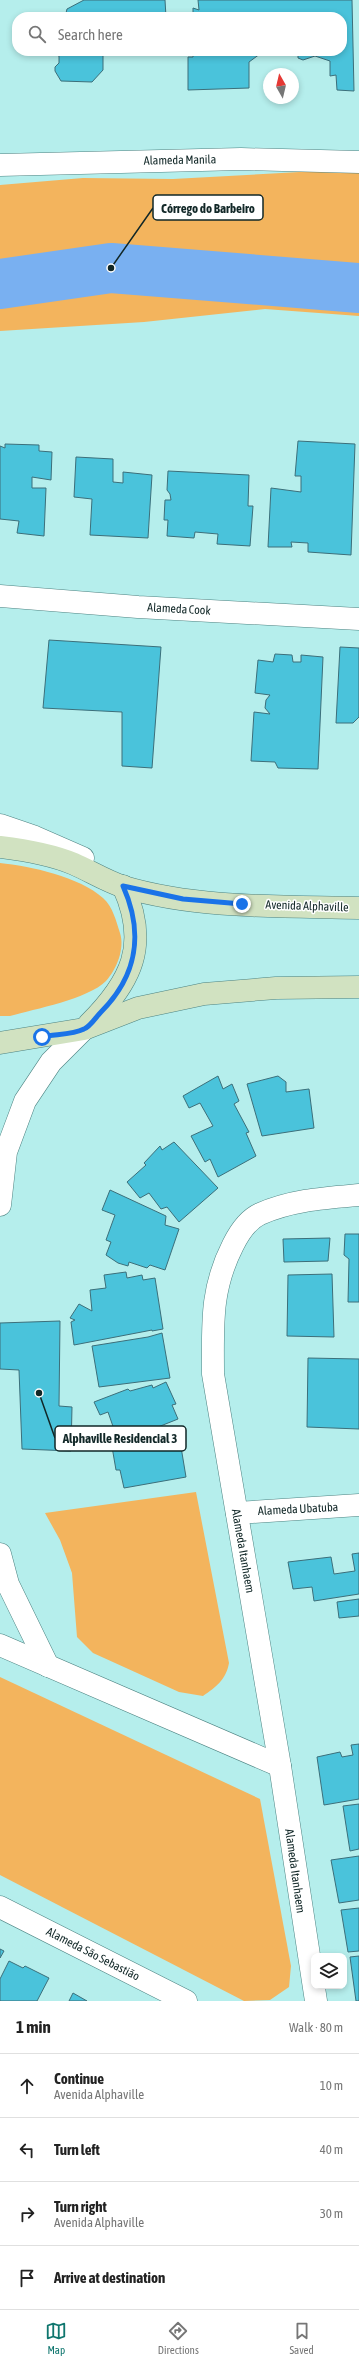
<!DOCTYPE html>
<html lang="en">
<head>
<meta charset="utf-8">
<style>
  :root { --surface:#fff; --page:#f6f6f6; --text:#222; --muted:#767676; --line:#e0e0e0; --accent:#0f766e }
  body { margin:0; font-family:"Asap Condensed",sans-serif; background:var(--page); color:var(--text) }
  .controls { position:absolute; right:12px; bottom:12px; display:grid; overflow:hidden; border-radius:8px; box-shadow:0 2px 6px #0003 }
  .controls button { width:36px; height:36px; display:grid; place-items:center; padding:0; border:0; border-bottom:1px solid var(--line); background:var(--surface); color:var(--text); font:20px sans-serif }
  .compass { position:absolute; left:263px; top:68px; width:36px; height:36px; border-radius:50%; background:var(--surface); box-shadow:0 2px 6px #0003; rotate:352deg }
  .stop { position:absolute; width:12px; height:12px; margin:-9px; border:3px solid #1a73e8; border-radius:50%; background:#fff }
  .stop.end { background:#1a73e8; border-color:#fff; box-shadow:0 1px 4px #0008 }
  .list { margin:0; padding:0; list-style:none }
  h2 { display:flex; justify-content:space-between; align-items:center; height:52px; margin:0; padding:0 16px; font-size:17px }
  h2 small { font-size:13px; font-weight:400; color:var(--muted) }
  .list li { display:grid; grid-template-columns:26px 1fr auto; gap:12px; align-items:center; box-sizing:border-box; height:64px; padding:0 16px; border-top:1px solid var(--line) }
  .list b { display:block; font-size:15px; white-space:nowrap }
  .list p { margin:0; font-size:13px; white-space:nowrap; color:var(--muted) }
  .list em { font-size:13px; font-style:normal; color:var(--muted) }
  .icon { flex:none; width:22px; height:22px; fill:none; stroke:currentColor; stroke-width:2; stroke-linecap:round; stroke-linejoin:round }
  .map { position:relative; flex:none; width:359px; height:2001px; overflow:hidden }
  .search { position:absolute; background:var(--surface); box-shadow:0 2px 6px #0003; left:12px; right:12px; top:12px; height:44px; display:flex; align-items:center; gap:10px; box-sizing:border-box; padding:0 14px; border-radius:16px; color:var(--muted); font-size:15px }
  .sheet { height:308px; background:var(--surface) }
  nav { display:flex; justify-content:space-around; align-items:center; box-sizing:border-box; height:56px; border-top:1px solid var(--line); background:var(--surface); font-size:11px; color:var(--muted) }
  nav a { display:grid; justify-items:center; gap:2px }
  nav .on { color:var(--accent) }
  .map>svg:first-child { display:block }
</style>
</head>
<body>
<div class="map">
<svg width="359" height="2001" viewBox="0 0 359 2001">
  <rect width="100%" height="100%" fill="#b5eeec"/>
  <!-- green -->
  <g fill="#f3b45d">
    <polygon points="336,170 359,172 359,316 265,309 144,322 0,331 0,185 83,178 173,179"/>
    <path d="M0 863C30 866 80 877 103 898 113 907 116 921 120 933 125 948 117 969 106 981 88 999 35 1009 10 1016H0Z"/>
    <path d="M196 1492 229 1663C226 1680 216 1687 203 1696L179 1692 93 1653 77 1637 72 1573 60 1540 45 1513Z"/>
    <polygon points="0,1677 260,1799 291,1966 289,1987 270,2000 244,2001 0,1875"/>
  </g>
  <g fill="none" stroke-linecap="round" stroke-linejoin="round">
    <!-- river -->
    <polyline stroke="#79b0f1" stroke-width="50" points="0,284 111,268 359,288"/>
  </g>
  <!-- building -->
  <g fill="#4ac3db" stroke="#3c6f7a">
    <polygon points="84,0 165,0 166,17 65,17 67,9"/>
    <polygon points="198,0 352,0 354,91 337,90 336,75 330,76 330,61 315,56 303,60 298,58 298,53 295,51 342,51 342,17 193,17 193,8 199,10"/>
    <polygon points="55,51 108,51 103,55 103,70 92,82 61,81 55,71 55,67 59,63 59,56 55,54"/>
    <polygon points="193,51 264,51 249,62 249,88 188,90 188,57 193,57"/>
    <polygon points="298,441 355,444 351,555 308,552 308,543 291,542 292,547 268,547 271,488 301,492 301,476 295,476"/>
    <polygon points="5,444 39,445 39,451 52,452 51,480 32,477 32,488 46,488 44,536 17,533 19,521 0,519 0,446 5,448"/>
    <polygon points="76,457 113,459 113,482 123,483 123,472 152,475 148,538 90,535 92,499 74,497"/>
    <polygon points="168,471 249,475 248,506 253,506 250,546 217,544 218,534 195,532 194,538 167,536 168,520 164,520 165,500 171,500 170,494 167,490"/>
    <polygon points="49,640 161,647 152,768 122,766 122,712 43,708"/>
    <polygon points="340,647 359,648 359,717 353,723 336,723"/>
    <polygon points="275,654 292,655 293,662 301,662 301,655 323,657 318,769 278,768 275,762 251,761 254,712 270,714 265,708 266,700 270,695 255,693 258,660 273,662"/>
    <polygon points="218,1076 223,1089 232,1084 239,1101 234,1104 249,1132 246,1133 256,1156 218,1177 210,1159 205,1162 191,1136 213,1126 200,1103 189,1108 183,1096"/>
    <polygon points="278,1076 286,1082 286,1092 309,1089 314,1128 262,1136 247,1084"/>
    <polygon points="174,1142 218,1188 179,1222 167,1207 161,1209 149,1193 140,1198 127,1182 146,1165 144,1163 160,1146 162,1150"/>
    <polygon points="110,1190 166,1216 165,1225 179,1229 165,1270 150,1265 147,1268 129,1262 128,1266 118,1263 106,1255 111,1242 106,1240 115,1215 102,1210"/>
    <polygon points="345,1234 359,1234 359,1302 348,1302 349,1259 344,1255"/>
    <polygon points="330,1238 328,1261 284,1262 283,1239"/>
    <polygon points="126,1272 127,1278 142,1275 143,1280 155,1278 163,1329 152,1331 152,1330 74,1345 71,1322 75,1320 70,1318 79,1304 92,1311 90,1290 106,1288 104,1275"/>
    <polygon points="332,1274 334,1337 287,1336 288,1275"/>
    <polygon points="60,1321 59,1406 72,1407 71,1451 22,1449 19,1370 0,1369 0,1323"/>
    <polygon points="162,1333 170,1378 99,1387 92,1346 148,1337"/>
    <polygon points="308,1358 359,1359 359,1429 307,1427"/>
    <polygon points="166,1382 176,1404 172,1405 178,1419 158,1427 116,1435 108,1412 100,1415 94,1402 128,1389 130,1391 152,1385 153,1388"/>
    <polygon points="178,1429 186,1477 124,1488 120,1470 116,1470 111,1441"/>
    <polygon points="359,1553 359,1594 314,1601 312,1587 293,1589 288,1562 331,1557 334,1574 355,1571 352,1554"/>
    <polygon points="359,1599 359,1616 339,1618 337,1602"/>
    <polygon points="359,1744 359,1799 324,1805 317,1757 340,1752 342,1757 353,1755 351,1745"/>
    <polygon points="359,1804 359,1849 350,1851 343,1806"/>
    <polygon points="359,1856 359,1900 339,1903 331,1860"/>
    <polygon points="359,1908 359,1951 348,1952 341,1910"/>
    <polygon points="0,1949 4,1951 0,1958"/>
    <polygon points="359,1956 359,2001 356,2001 350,1957"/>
    <polygon points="9,1961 23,1968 25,1966 49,1978 37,2001 0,2001 0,1979"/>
    <polygon points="73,1993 87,2001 69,2001"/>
  </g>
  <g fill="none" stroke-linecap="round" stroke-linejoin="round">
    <!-- minor casing -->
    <g stroke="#4d8382" stroke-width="23">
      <g id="minor">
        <polyline points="0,165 241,159 359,162"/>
        <polyline points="0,596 138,607 359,619"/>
        <polyline points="0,825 35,837 83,858"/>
        <polyline points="0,1205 6,1152 25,1101 51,1062 84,1029"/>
        <polyline points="237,1513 359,1505"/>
        <polyline points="0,1554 8,1584 48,1666"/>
        <polyline points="0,1645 280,1766"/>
        <polyline points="0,1907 186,2001"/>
        <path d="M316 2001 280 1766 213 1374C213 1325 210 1290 233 1245 239 1233 247 1220 260 1214 292 1200 325 1198 359 1195"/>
      </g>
    </g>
    <!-- secondary casing -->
    <g stroke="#4d8382" stroke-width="23">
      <g id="secondary">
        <path d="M0 847C25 850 50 854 74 864 90 871 106 881 124 887 199 909 281 906 359 908"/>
        <path d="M89 1024C131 982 150 945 123 886"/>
        <polyline points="0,1043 84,1029 138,1008 204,994 276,988 359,987"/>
      </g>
    </g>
    <!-- minor -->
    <use href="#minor" stroke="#fff" stroke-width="22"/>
    <!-- secondary -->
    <use href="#secondary" stroke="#d1e2c1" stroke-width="22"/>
  </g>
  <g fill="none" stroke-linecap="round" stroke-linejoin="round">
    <!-- route -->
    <path stroke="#1a73e8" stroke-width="5" d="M42 1037C54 1034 72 1035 84 1029 90 1027 96 1017 101 1012 137 976 144 933 123 886L183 899 242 904"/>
  </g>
  <g text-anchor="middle" stroke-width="3" stroke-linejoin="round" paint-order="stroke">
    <!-- street labels -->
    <g font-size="12" fill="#112727" stroke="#fff">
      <text transform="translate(180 160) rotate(-1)" y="4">Alameda Manila</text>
      <text transform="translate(179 609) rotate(3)" y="4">Alameda Cook</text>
      <text transform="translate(307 906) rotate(2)" y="4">Avenida Alphaville</text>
      <text transform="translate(298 1509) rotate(-3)" y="4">Alameda Ubatuba</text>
      <text transform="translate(243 1551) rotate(80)" y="4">Alameda Itanhaem</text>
      <text transform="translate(295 1871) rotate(82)" y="4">Alameda Itanhaem</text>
      <text transform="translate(93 1954) rotate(27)" y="4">Alameda São Sebastião</text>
    </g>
  </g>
  <!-- callouts -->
  <path fill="none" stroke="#112727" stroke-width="1.5" d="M111 268L153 208M39 1393L55 1438"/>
  <g fill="#112727" stroke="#fff" stroke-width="1.5">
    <circle cx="111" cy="268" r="4"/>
    <circle cx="39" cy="1393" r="4"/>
  </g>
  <g fill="#fff" stroke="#112727" stroke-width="1.5">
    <rect x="153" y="195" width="110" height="25" rx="4"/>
    <rect x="55" y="1426" width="131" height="25" rx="4"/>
  </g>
  <g font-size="13" text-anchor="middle" font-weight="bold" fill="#112727">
    <text x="208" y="213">Córrego do Barbeiro</text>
    <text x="120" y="1443">Alphaville Residencial 3</text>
  </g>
</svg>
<div class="controls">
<button><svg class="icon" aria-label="layers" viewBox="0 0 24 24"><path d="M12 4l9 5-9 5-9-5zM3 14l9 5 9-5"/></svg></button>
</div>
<svg class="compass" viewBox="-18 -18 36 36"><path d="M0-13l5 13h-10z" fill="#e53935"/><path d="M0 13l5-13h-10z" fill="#767676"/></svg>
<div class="stop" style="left:42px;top:1037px"></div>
<div class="stop end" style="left:242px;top:904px"></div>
<div class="search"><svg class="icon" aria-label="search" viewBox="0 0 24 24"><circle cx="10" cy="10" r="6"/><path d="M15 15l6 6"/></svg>Search here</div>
</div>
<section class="sheet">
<h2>1 min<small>Walk · 80 m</small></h2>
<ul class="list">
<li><svg class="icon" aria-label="ahead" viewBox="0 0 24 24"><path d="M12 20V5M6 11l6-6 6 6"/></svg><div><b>Continue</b><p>Avenida Alphaville</p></div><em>10 m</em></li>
<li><svg class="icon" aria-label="left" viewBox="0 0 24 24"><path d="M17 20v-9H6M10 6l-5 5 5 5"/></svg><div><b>Turn left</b></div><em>40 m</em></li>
<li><svg class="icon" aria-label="right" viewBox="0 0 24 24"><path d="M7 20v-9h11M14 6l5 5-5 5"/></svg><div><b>Turn right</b><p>Avenida Alphaville</p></div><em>30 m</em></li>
<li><svg class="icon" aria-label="arrive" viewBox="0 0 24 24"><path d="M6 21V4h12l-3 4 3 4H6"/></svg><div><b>Arrive at destination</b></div></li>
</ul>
</section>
<nav>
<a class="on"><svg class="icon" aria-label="map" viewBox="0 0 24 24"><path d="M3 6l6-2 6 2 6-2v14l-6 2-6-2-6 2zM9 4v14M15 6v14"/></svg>Map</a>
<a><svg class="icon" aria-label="directions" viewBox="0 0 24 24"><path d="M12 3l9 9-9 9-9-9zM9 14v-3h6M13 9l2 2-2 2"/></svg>Directions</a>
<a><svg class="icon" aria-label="saved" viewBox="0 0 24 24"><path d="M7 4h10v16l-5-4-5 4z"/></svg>Saved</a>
</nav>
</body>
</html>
